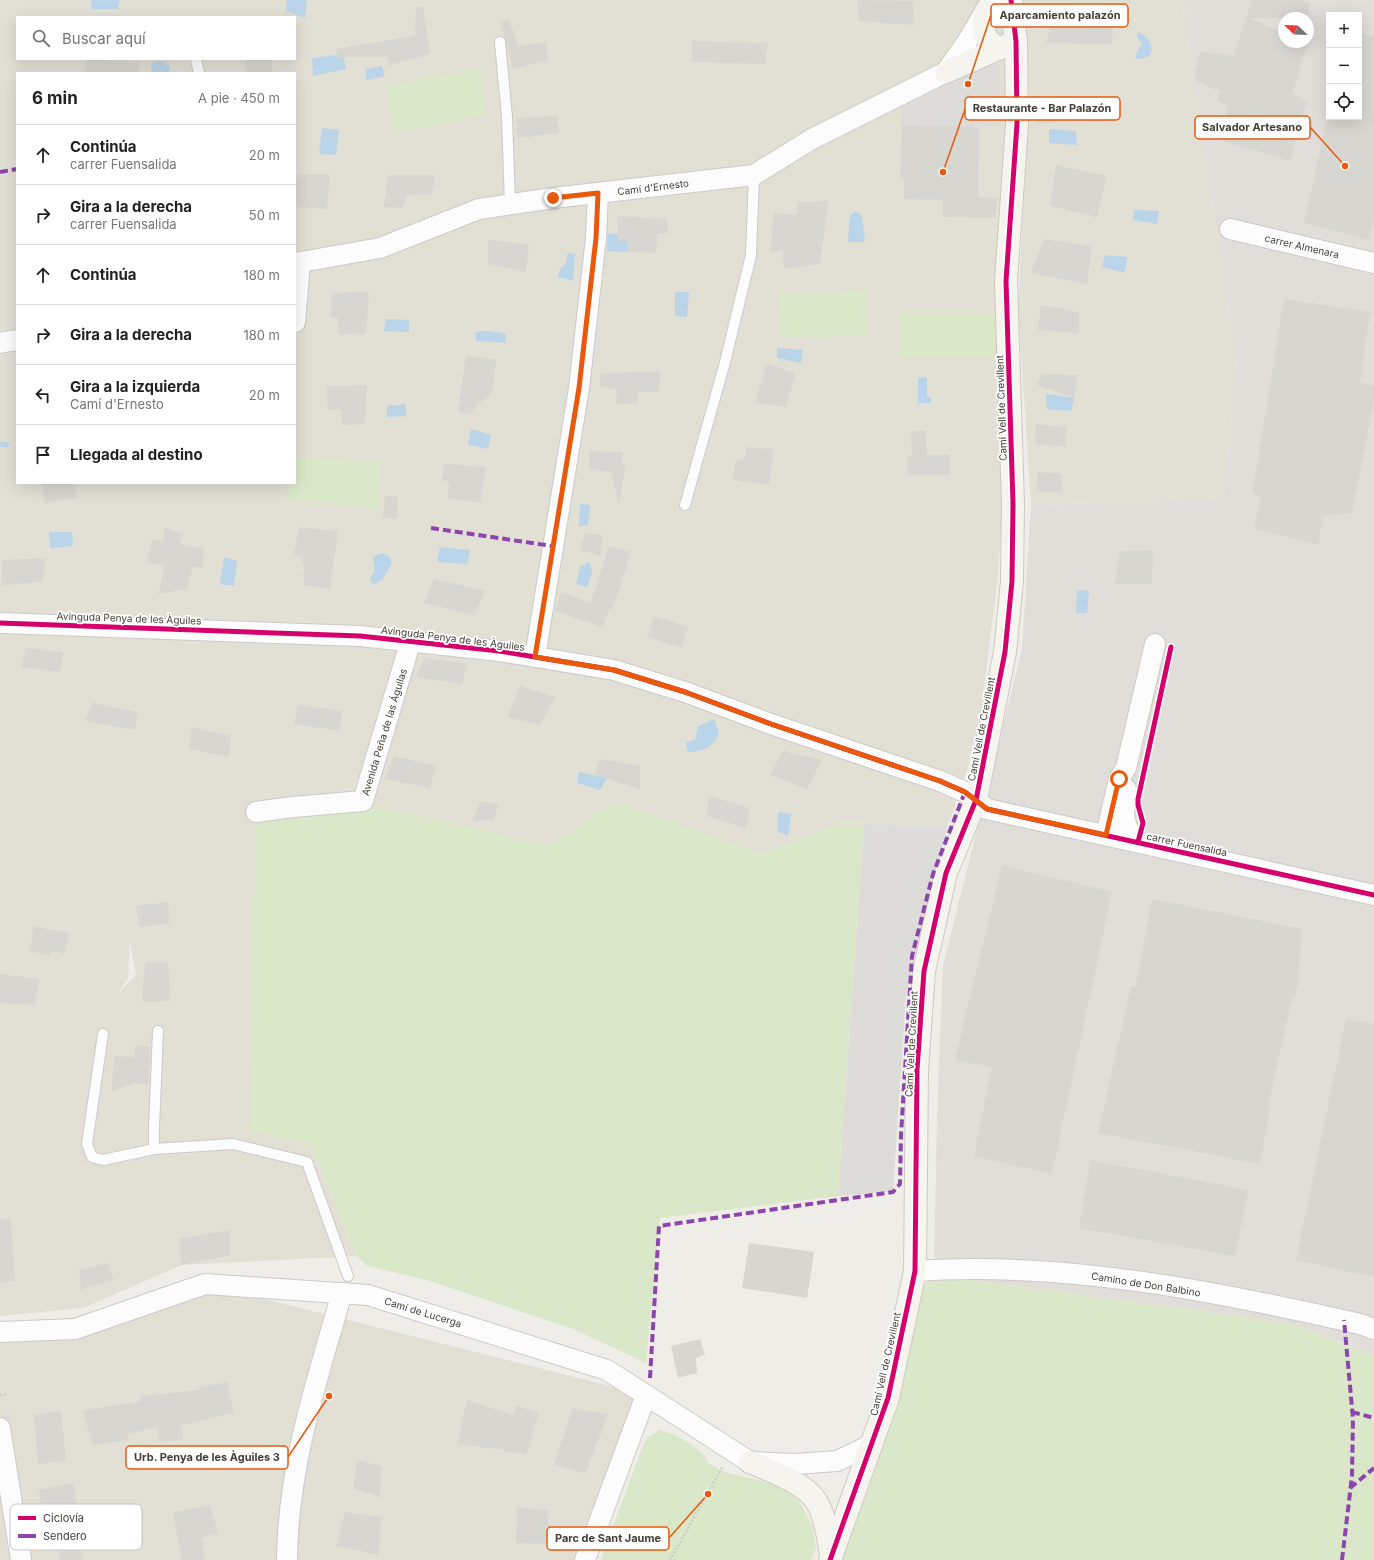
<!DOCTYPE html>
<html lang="es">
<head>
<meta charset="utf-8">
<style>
  :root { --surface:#fff; --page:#f6f6f6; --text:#222; --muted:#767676; --line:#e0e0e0 }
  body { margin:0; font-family:Inter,sans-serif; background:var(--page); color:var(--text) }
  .controls { position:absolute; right:12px; top:12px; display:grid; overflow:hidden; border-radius:0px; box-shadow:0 4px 16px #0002 }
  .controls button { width:36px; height:36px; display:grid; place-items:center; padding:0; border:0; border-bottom:1px solid var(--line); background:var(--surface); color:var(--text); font:20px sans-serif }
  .compass { position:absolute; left:1278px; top:12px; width:36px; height:36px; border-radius:50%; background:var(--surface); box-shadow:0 4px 16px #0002; rotate:293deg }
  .stop { position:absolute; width:12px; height:12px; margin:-9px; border:3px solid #ea580c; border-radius:50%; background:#fff }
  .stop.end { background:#ea580c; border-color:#fff; box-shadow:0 1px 4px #0008 }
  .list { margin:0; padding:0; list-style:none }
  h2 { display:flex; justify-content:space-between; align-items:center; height:52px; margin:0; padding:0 16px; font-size:17px }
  h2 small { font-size:13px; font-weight:400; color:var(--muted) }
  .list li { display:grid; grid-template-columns:26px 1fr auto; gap:12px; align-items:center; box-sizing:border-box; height:60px; padding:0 16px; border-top:1px solid var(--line) }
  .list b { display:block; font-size:15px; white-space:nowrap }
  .list p { margin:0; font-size:13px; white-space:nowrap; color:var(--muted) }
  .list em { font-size:13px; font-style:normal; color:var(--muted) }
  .icon { flex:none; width:22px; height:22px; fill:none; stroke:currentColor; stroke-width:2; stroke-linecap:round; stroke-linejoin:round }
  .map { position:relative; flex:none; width:1374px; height:1560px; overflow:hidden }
  .search { position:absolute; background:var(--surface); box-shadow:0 4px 16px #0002; left:16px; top:16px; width:280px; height:44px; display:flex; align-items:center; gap:10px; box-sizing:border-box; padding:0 14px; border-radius:0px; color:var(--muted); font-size:15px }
  .panel { position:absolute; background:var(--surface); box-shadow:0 4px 16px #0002; left:16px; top:72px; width:280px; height:412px; border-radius:0px }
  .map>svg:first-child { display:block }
</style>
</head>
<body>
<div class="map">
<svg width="1374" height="1560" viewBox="0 0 1374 1560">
  <rect width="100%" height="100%" fill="#eeede8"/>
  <!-- residential -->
  <g fill="#e2dfd5" fill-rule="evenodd">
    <path d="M0 0H1002L1004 11 1006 133 1003 500 998 575 981 711 968 768 947 827 840 823 793 843 761 853 711 839 616 802 551 846 311 1145 356 1256 182 1265 83 1308 0 1316ZM17 17H295V59H17ZM17 73H295V483H17ZM130 942 136 975 117 995 128 978Z"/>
    <polygon points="1020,0 1182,0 1237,361 1224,499 1031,505 1018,306 1027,143"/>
    <polygon points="205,1284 646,1395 587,1560 0,1560 0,1333 19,1331"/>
  </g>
  <!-- industrial -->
  <path fill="#e1ded9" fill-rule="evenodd" d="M1182 0H1374V1355L1289 1323 934 1275 937 1116 943 965 1022 649 1031 505 1224 499 1237 361ZM1329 15H1359V117H1329ZM1284 18H1308V42H1284Z"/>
  <!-- green -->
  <g fill="#dae8c9">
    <polygon points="480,68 486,115 394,133 387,85"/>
    <polygon points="866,290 868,335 783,338 777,294"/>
    <polygon points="900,311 995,313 994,358 900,357"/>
    <polygon points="295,456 382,462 379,509 288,501 289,483 295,483"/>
    <polygon points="615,802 761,853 793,843 840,823 864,824 838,1196 660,1218 646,1363 573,1329 427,1280 367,1266 356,1256 311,1145 250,1131 256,823 375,805 551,846"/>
    <polygon points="934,1275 1289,1323 1374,1355 1374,1560 840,1560 868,1491 899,1400 924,1285"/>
    <polygon points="660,1430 675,1435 694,1446 705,1456 708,1463 725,1472 778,1485 795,1497 801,1504 813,1528 816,1548 811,1560 601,1560 642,1448 647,1438"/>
  </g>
  <!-- parking -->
  <g fill="#dddcd8">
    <polygon points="986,59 1000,67 1000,127 902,125 901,101"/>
    <polygon points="864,824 947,827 906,995 893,1192 838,1196"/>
    <polygon points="324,1374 328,1379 314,1428 302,1511 298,1560 291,1560 292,1540"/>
    <polygon points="2,1410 9,1413 32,1560 27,1560"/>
  </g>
  <!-- water -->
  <g fill="#bad4e9">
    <polygon points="91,0 120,0 118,9 92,9"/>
    <polygon points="287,0 307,0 305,18 286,11"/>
    <path d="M1138 32C1156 40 1158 61 1135 59L1137 52 1142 43 1137 38Z"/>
    <polygon points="343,54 346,69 313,76 312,58"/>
    <polygon points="158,61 165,62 170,68 168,73 152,73 151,64"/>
    <polygon points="382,66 385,76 366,80 366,69"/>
    <polygon points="322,128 339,130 336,155 319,154"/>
    <polygon points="1049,129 1076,131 1077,145 1049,143"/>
    <polygon points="1134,210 1159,211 1157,224 1133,220"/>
    <polygon points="855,212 862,215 865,242 848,242 850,215"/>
    <polygon points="608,233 618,234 618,241 627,241 627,252 607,251"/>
    <polygon points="568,253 575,254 573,281 558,277 560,269 566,263"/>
    <polygon points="1105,255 1128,257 1124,273 1102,267"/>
    <polygon points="675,292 689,292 687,317 675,316"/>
    <polygon points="386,319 409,320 409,332 384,331"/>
    <polygon points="482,331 490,331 506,334 505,343 476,341 475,333"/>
    <polygon points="777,348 803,350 801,363 777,358"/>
    <polygon points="927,377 927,397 931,397 931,403 918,403 918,378"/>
    <polygon points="1046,394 1074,398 1071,411 1047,409"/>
    <polygon points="406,404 406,416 387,417 387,406"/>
    <polygon points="471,429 491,435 488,449 468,445"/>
    <polygon points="580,504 590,505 588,526 579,526"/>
    <polygon points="49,532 72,532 73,546 50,548"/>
    <polygon points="440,547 470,550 467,564 437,562"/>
    <polygon points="382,553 390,557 392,563 383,579 375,584 371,582 370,577 375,572 373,557"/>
    <polygon points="224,557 237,561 234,586 220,584"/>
    <polygon points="587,562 591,564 590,568 593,569 587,587 576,584 581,565 584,566"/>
    <polygon points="1077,590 1089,591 1087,613 1076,613"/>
    <path d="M714 719 719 733C713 748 704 751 688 752L686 742 695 740 698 726Z"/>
    <polygon points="579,772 607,778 600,790 577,783"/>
    <polygon points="778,812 791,814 788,836 777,831"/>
  </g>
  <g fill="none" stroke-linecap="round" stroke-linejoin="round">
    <!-- stream -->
    <polyline stroke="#bad4e9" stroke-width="5" points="0,444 7,445"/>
  </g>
  <!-- building -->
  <g fill="#d8d6d0">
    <polygon points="857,0 913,1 914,25 859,21"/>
    <polygon points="1252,0 1298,0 1310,3 1307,18 1249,18 1284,33 1284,42 1308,43 1292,93 1307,102 1290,161 1223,141 1227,107 1217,100 1220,91 1194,80 1200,51 1233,56"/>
    <polygon points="1057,4 1114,10 1112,44 1046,43"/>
    <polygon points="416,7 423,7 430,54 389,65 387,57 337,57 337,49 415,36"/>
    <polygon points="508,20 519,46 545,42 549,60 513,69 501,22"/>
    <polygon points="1359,33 1374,36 1374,215 1369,240 1304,223 1328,114 1329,117 1359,117"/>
    <polygon points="692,41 768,43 765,64 692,62"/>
    <polygon points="86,59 139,62 139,73 85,73"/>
    <polygon points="245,59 271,59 273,73 246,73"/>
    <polygon points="1043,102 1102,107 1102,118 1036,124"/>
    <polygon points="557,116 559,133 517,138 516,118"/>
    <polygon points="902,125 979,127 978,197 997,198 996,218 943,217 943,200 904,199 904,179 900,179"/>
    <polygon points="1056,165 1107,176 1097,217 1050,206"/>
    <polygon points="298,174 330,174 327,209 295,207 295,186"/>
    <polygon points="388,175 435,175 432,194 407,195 402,208 384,207"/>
    <polygon points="828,201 820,264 784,269 783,250 770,253 774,213 797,215 798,202"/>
    <polygon points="617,216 667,219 668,233 657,234 656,253 627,252 627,241 618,241"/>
    <polygon points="1044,239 1092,246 1087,284 1031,273"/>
    <polygon points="488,240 529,244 526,272 488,264"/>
    <polygon points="369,292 366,333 339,335 338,318 330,317 332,293"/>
    <polygon points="1284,299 1370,312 1360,382 1374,386 1374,400 1352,513 1323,516 1318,545 1254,529 1261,498 1253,491"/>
    <polygon points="1041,305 1079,312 1079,333 1038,330"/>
    <polygon points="466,356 496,359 493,392 481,402 469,414 458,412"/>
    <polygon points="766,364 795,373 786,407 755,403"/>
    <polygon points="661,372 658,392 638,392 637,403 616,404 617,390 600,386 601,373"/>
    <polygon points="1042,374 1078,375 1074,398 1037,385"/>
    <polygon points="367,385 365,424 342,425 341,409 328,410 327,386"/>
    <polygon points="1036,424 1066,427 1066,447 1035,444"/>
    <polygon points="911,431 926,431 927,455 950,455 950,475 907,475 907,455 912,455"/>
    <polygon points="746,447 774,449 769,485 733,480 735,462 745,459"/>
    <polygon points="590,451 623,452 621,464 625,465 620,502 618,502 611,472 589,469"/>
    <polygon points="444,464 486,467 480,503 448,498 449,482 442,480"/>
    <polygon points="1038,472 1062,474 1062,493 1036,491"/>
    <polygon points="42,483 75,483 77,498 44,503"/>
    <polygon points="385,496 398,497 397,519 383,518"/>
    <polygon points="299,527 338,531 330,589 303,585 305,577 303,575 305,565 302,564 303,557 294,554"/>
    <polygon points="164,528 183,534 180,545 204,548 203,567 192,567 187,589 159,594 164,565 147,563 152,539 163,542"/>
    <polygon points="586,533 603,535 600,556 580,550"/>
    <polygon points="609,546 631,552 613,609 609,608 603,627 555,611 561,592 591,603"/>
    <polygon points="1153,550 1152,584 1115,584 1120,551"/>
    <polygon points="46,558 42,582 1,585 2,560"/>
    <polygon points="434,579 485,591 474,615 424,603"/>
    <polygon points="654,616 688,627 681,648 647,637"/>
    <polygon points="26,648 63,652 60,672 22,667"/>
    <polygon points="425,658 466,664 462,684 416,677"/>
    <polygon points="520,686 555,697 540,725 508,717"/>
    <polygon points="92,703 137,712 135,730 85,721"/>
    <polygon points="298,705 342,711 340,731 294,724"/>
    <polygon points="192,727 231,736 229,757 189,749"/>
    <polygon points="783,751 822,760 807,789 770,775"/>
    <polygon points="394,756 436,766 430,788 385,779"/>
    <polygon points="600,759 640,766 640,789 595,775"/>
    <polygon points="709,796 750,808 746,828 706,816"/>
    <polygon points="480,801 499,804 493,820 473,821"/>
    <polygon points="1002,865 1112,892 1052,1174 974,1156 992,1067 955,1060"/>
    <polygon points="1152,899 1303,929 1296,997 1292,996 1269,1103 1271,1104 1260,1164 1098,1133 1131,986 1136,987"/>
    <polygon points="168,902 169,924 139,927 136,906"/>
    <polygon points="34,926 69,933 65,953 52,951 49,956 30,951"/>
    <polygon points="168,962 170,1001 142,1002 145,963"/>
    <polygon points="0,974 39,979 35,1005 0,1003"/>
    <polygon points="1346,1019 1374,1024 1374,1277 1296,1260"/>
    <polygon points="135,1045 150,1047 148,1084 134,1083 112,1091 114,1056 135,1057"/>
    <polygon points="1090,1160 1248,1190 1235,1256 1079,1228"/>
    <polygon points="0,1219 11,1219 15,1281 0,1283"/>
    <polygon points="230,1230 230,1255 182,1265 179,1239"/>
    <polygon points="749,1243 814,1252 807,1298 742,1288"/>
    <polygon points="108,1263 113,1280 81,1289 79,1270"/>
    <polygon points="700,1339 705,1355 696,1358 697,1373 678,1378 671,1346"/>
    <polygon points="228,1382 234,1413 182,1425 183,1440 158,1442 158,1427 127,1434 128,1440 92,1445 83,1410 140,1402 140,1396 199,1390 199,1387"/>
    <polygon points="467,1400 513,1415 516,1405 539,1413 527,1454 504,1452 505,1450 457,1444"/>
    <polygon points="573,1409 608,1414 585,1474 554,1464"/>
    <polygon points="61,1411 66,1461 38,1464 34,1415"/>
    <polygon points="357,1460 382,1466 380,1497 353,1488"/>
    <polygon points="73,1483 80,1521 74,1522 82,1560 59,1560 57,1526 44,1528 39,1490"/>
    <polygon points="210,1505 218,1533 201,1538 205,1560 182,1560 173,1512"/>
    <polygon points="517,1508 548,1510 550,1544 516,1543"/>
    <polygon points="345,1512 382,1517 378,1555 336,1546"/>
  </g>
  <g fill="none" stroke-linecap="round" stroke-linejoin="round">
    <!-- lane casing -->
    <g stroke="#cccac5" stroke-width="12">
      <g id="lane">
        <polyline points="500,42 507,117 510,204"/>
        <polyline points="196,59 199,73"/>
        <polyline points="685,505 725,362 751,255 754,175"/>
        <polyline points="103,1034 87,1144 92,1157 103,1160 154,1149 233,1144 307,1162 348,1276"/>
        <polyline points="154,1149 154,1128 158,1031"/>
      </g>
    </g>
    <!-- street casing -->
    <g stroke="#cccac5" stroke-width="22">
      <g id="street">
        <polyline points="1230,229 1374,263"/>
        <polyline points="295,263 380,248 479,209 553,198 754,175 812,139 946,72 967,42 992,0"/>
        <polyline points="295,322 300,263"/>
        <polyline points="0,343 17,340"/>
        <polyline points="0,623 360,636 499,651 614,670 685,692 771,724 940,781 965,792 987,809 1374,895"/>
        <polyline points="535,657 579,388 596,238 598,193"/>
        <path d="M1126 789C1124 813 1120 824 1138 842"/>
        <polyline points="256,812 293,807 363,801 411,640"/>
        <polyline points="1106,835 1119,779 1126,768 1155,644"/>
        <path d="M915 1271C1065 1261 1215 1291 1360 1324L1374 1329"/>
        <polyline points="0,1332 75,1329 205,1284 368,1295 607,1370 750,1462 795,1464 837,1461 873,1444"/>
        <polyline points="0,1428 21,1560"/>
        <path d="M287 1560C288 1466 316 1383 342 1293"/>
        <polyline points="585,1560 646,1395"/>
      </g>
    </g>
    <!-- secondary casing -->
    <g stroke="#cccabf" stroke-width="24">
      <g id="secondary">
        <path d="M986 11C983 29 981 39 999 48"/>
        <polyline points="946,72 1016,41"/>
        <path d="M750 1462C769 1470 805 1483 816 1501 826 1517 828 1538 831 1555"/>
        <polyline points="830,1560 888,1398 915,1271 917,1070 924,971 946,873 976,800 1005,652 1012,581 1013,504 1006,281 1017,124 1016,41 1011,0"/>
      </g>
    </g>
    <!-- path -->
    <g stroke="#cfcdca" stroke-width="2.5" stroke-dasharray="2 2" stroke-linecap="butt">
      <polyline points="0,1395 7,1394"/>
      <polyline points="670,1560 723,1466"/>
    </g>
    <!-- lane -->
    <use href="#lane" stroke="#fcfcfc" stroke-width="10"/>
    <!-- street -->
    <use href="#street" stroke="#fcfcfc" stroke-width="20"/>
    <!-- secondary -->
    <use href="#secondary" stroke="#f5f4ee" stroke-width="22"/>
    <!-- quiet -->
    <g stroke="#8e44ad" stroke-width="4" stroke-dasharray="8 4" stroke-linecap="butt">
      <polyline points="0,172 17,169"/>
      <polyline points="431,528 552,546"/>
      <polyline points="650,1378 659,1226 893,1192 900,1184 901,1135 912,956 933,874 965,792"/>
      <polyline points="1352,1412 1374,1418"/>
      <polyline points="1350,1488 1374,1468"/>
      <polyline points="1342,1560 1352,1476 1353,1419 1344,1320"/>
    </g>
    <!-- cycleway casing -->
    <g stroke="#fff" stroke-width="8">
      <g id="cycleway">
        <polyline points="0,623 360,636 499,651 614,670 685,692 771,724 940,781 965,792 987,809 1374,895"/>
        <polyline points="1138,842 1143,823 1138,805 1138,799 1171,647"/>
        <polyline points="830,1560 888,1398 915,1271 917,1070 924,971 946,873 976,800 1005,652 1012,581 1013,504 1006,281 1017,124 1016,41 1011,0"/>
      </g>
    </g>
    <!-- cycleway -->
    <use href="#cycleway" stroke="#d6006c" stroke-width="5"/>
  </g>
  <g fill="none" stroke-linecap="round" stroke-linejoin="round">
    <!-- route -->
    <polyline stroke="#ea580c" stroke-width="5" points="553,198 598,193 596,238 579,388 535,657 614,670 685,692 771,724 940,781 965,792 987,809 1106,835 1119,779"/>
  </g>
  <g text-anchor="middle" stroke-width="3.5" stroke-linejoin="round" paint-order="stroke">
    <!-- street labels -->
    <g font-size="10" fill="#433e35" stroke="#fff">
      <text transform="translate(653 187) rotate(-7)" y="4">Camí d'Ernesto</text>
      <text transform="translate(1302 246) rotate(13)" y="4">carrer Almenara</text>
      <text transform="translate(1001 408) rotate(-92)" y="4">Camí Vell de Crevillent</text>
      <text transform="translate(129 618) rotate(2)" y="4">Avinguda Penya de les Àguiles</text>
      <text transform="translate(453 638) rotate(7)" y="4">Avinguda Penya de les Àguiles</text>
      <text transform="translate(981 729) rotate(-79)" y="4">Camí Vell de Crevillent</text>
      <text transform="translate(384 732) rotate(-73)" y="4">Avenida Peña de las Águilas</text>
      <text transform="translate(1187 844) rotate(12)" y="4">carrer Fuensalida</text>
      <text transform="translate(911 1044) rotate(-87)" y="4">Camí Vell de Crevillent</text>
      <text transform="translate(1146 1284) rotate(9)" y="4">Camino de Don Balbino</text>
      <text transform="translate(423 1312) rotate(17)" y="4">Camí de Lucerga</text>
      <text transform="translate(885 1364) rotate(-77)" y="4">Camí Vell de Crevillent</text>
    </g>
  </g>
  <!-- legend -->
  <rect x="10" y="1504" width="132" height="46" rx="6" fill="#fff" stroke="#c7c5c2" stroke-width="1"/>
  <rect x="18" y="1516" width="18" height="4" fill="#d6006c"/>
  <rect x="18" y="1534" width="18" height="4" fill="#8e44ad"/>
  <g font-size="11" fill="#433e35">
    <text x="43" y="1522">Ciclovía</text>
    <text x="43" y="1540">Sendero</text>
  </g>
  <!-- callouts -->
  <path fill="none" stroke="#e8590c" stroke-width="1.5" d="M968 84L991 15M943 172L965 109M1345 166L1310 127M329 1396L288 1457M708 1494L669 1538"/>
  <g fill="#e8590c" stroke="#fff" stroke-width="1.5">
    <circle cx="968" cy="84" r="4"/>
    <circle cx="943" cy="172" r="4"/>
    <circle cx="1345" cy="166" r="4"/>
    <circle cx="329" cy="1396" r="4"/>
    <circle cx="708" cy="1494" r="4"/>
  </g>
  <g fill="#fff" stroke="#e8590c" stroke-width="1.5">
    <rect x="991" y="4" width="137" height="23" rx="4"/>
    <rect x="965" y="97" width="155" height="23" rx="4"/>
    <rect x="1195" y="116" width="115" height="23" rx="4"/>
    <rect x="126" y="1446" width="162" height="23" rx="4"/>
    <rect x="547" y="1527" width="122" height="23" rx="4"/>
  </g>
  <g font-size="11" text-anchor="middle" font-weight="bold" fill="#433e35">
    <text x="1060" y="19">Aparcamiento palazón</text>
    <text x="1042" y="112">Restaurante - Bar Palazón</text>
    <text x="1252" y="131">Salvador Artesano</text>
    <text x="207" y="1461">Urb. Penya de les Àguiles 3</text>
    <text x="608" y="1542">Parc de Sant Jaume</text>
  </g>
</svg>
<div class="controls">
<button>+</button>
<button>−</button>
<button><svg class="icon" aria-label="locate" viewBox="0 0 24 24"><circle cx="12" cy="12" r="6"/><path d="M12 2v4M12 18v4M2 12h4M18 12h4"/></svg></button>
</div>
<svg class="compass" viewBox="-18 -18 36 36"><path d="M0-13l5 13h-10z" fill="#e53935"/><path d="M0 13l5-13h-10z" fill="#767676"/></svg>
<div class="stop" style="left:1119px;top:779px"></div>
<div class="stop end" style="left:553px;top:198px"></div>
<div class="search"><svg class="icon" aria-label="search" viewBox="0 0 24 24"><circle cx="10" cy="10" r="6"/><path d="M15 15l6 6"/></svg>Buscar aquí</div>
<section class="panel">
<h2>6 min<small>A pie · 450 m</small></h2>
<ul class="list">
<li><svg class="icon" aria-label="ahead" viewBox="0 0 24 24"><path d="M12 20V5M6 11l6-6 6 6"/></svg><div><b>Continúa</b><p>carrer Fuensalida</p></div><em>20 m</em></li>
<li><svg class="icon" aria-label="right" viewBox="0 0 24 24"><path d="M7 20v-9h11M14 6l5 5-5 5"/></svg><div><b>Gira a la derecha</b><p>carrer Fuensalida</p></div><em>50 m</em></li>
<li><svg class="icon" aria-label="ahead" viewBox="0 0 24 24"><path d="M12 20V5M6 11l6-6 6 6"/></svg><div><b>Continúa</b></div><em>180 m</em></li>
<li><svg class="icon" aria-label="right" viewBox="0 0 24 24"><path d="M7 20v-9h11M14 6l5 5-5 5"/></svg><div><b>Gira a la derecha</b></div><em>180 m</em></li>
<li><svg class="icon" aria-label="left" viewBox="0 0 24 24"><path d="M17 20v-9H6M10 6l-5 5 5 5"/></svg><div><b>Gira a la izquierda</b><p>Camí d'Ernesto</p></div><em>20 m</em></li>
<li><svg class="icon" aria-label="arrive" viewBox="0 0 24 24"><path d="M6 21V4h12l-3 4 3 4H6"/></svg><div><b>Llegada al destino</b></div></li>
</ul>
</section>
</div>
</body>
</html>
